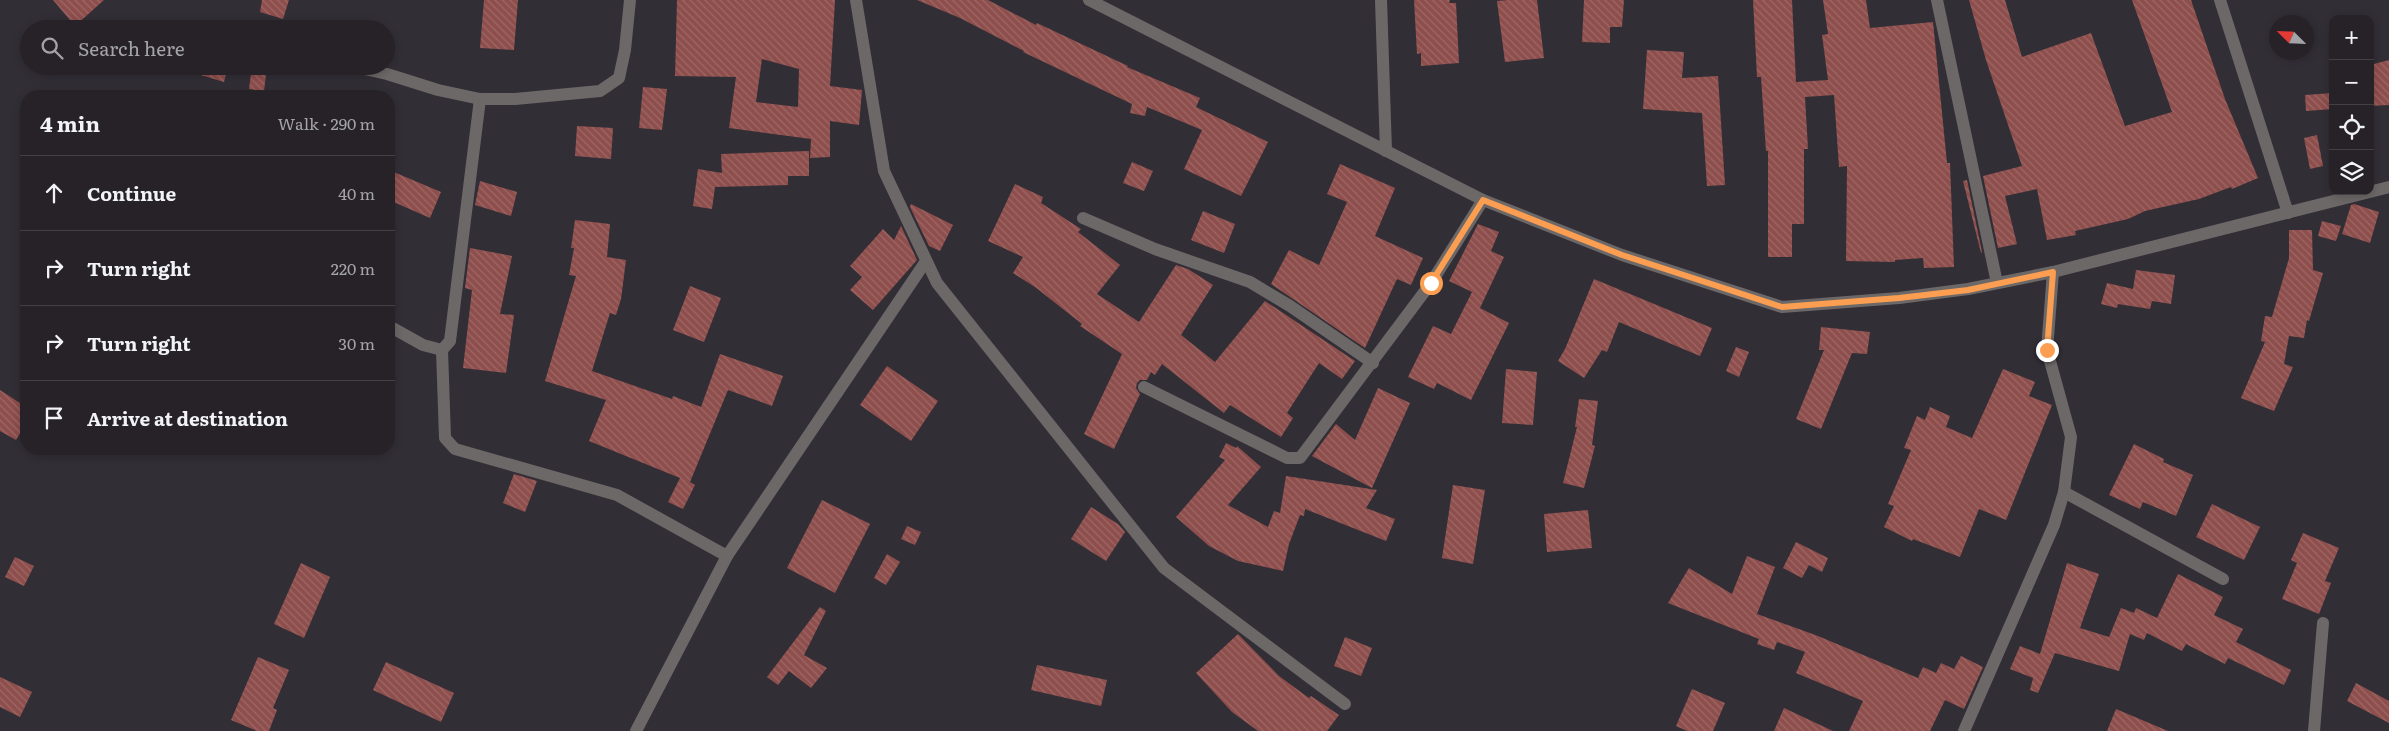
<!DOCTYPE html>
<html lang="en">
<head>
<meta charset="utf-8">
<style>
  :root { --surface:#262228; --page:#2e2a30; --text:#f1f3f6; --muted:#a4a4a8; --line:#423f45 }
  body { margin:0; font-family:Literata,serif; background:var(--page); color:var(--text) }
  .controls { position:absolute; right:15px; top:15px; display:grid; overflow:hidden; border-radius:10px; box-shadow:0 2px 8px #0003 }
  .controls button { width:45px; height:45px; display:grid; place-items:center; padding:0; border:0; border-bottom:1px solid var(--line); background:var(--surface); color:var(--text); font:25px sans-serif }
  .compass { position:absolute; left:2269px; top:15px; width:45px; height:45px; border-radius:50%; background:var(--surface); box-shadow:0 2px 8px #0003; rotate:294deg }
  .stop { position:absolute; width:15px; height:15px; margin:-11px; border:4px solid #fb9e51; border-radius:50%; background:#fff }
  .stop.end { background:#fb9e51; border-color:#fff; box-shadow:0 1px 5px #0008 }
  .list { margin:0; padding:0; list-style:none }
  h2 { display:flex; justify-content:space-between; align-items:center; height:65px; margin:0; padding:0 20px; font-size:21px }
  h2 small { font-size:16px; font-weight:400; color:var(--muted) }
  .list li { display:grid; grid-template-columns:32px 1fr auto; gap:15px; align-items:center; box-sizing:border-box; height:75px; padding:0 20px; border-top:1px solid var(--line) }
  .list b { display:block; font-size:19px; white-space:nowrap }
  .list em { font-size:16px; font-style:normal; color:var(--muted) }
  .icon { flex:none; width:28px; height:28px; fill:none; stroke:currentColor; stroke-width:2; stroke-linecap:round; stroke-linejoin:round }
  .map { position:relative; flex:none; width:2389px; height:731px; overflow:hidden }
  .search { position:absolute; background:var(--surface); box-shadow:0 2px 8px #0003; left:20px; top:20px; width:375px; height:55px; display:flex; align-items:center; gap:12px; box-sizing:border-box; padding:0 18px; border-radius:28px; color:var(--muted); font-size:19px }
  .panel { position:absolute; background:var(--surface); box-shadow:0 2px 8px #0003; left:20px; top:90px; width:375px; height:365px; border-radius:20px }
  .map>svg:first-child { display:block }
</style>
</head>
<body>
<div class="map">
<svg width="2389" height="731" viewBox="0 0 2389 731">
  <defs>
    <pattern id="building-back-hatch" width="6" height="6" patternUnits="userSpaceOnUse" patternTransform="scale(1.25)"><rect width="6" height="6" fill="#8d4e4c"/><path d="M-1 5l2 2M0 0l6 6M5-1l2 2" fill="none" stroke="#9d6866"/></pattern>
  </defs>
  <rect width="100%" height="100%" fill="#322e36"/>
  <!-- building -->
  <g fill="url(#building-back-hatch)" fill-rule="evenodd">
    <polygon points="53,0 104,0 75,26"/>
    <polygon points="262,0 289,0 283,19 260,12"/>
    <polygon points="484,0 518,0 514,50 480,48"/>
    <path d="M677 0H835L830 86 862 90 859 125 830 121V157L810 158 811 139 729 128 736 77 675 76ZM762 59 799 69 798 107 756 102Z"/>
    <polygon points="917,0 988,0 1036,25 1037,23 1128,66 1127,67 1200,98 1196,107 1268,142 1241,196 1184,169 1202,130 1147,107 1145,116 1130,113 1132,104 1023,52 1024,51 960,18"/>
    <polygon points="1414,0 1450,0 1449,3 1456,3 1459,63 1421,66 1421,53 1417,54"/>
    <polygon points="1508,0 1537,0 1544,58 1505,62 1497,1"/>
    <polygon points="1584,0 1624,0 1622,27 1610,27 1610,43 1582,42"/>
    <polygon points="1753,0 1792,0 1796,82 1828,80 1822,35 1828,34 1823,0 1866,0 1870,28 1933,22 1947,163 1950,163 1954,267 1924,268 1923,258 1895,260 1895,262 1846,261 1847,166 1839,167 1834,95 1805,97 1808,149 1804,149 1804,224 1792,224 1792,257 1768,257 1768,151 1766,151 1761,77 1757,77"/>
    <polygon points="1969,0 2005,0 2022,57 2091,33 2125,126 2172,112 2132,0 2191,0 2225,99 2258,178 2232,189 2231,187 2199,199 2145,211 2128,219 2075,231 2076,235 2047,240 2037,189 2005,196 2017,244 1998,248 1983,176 2022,166 1986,60"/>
    <polygon points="1647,50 1684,52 1682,78 1718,76 1725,185 1707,186 1702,113 1643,109"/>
    <polygon points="2389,60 2389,105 2370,106 2370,65"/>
    <polygon points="184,66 228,66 224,82 184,70"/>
    <polygon points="252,66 267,66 264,91 249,89"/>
    <polygon points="643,87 667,89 662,130 639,128"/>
    <polygon points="2333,93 2333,109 2306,111 2305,95"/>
    <polygon points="577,126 613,128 611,159 575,156"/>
    <polygon points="2317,135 2323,166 2310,169 2304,138"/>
    <polygon points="809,151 809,176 788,176 788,185 715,187 712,209 693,206 698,169 722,173 721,154"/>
    <polygon points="1132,162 1153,171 1144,191 1123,183"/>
    <polygon points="1340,164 1395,188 1375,236 1423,258 1411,285 1397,279 1365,348 1271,284 1289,250 1319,265 1347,202 1327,194"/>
    <polygon points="389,170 441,192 430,218 389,200"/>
    <polygon points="1967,180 1982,252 1981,253 1963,181"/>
    <polygon points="480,181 517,192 511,216 475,205"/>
    <polygon points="1015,184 1043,197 1041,203 1081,229 1078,232 1120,265 1097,294 1139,322 1176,265 1188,269 1213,285 1181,335 1215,362 1265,301 1355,361 1342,379 1319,363 1287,413 1293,418 1281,437 1230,405 1224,413 1162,364 1155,375 1151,372 1147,380 1140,380 1137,383 1136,388 1140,394 1114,449 1084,434 1122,354 1080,326 1082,324 1035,287 1013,273 1023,257 988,241"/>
    <polygon points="911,204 953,225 940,251 929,246 910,207"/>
    <polygon points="2354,204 2379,212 2370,243 2342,234 2351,205"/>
    <polygon points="1203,211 1235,224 1224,253 1191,240"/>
    <polygon points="575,220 610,224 607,257 626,260 621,299 616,315 610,313 592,371 672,399 673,396 701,407 720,354 783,376 772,406 728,390 690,482 695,485 683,509 668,502 680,478 589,441 606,400 545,381 576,276 569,275 574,248 571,248"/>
    <polygon points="2322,221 2341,226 2336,241 2318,236"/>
    <polygon points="1478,224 1499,232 1491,251 1504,257 1480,308 1509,323 1471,400 1437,383 1434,389 1408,377 1433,326 1451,334 1472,292 1449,281"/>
    <polygon points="901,226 917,260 873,310 850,290 862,277 850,266 883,229 894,240"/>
    <polygon points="2289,230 2312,230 2313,270 2323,273 2309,321 2307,320 2304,338 2289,336 2284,364 2293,367 2274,411 2241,398 2265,342 2261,341 2265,316 2272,317 2289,258"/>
    <polygon points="470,248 512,256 500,314 514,315 506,373 463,368 472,290 465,288"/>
    <polygon points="2136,270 2175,275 2171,304 2152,301 2150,309 2118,304 2117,308 2101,304 2107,283 2133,289"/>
    <polygon points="1594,279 1712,328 1700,356 1619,322 1607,352 1602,350 1584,378 1558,361 1565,349"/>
    <polygon points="690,286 721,298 704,342 673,330"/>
    <polygon points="1821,327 1870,332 1867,354 1852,353 1821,429 1796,419 1824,350 1819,350"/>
    <polygon points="1736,347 1749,352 1739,377 1726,371"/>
    <polygon points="887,366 938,401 911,441 860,405"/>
    <polygon points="1506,369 1537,372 1533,425 1502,423"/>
    <polygon points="2003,369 2035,382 2029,396 2052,405 2006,520 1979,509 1960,557 1913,539 1912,541 1884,527 1894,506 1888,504 1911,450 1904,448 1917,416 1925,420 1930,407 1950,416 1946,427 1972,438"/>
    <polygon points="1378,388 1410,403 1372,488 1312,456 1336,424 1355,440"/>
    <polygon points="0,390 26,407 26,431 22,430 16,440 0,431"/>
    <polygon points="1579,399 1598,401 1592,445 1595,446 1584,488 1563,483 1577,427 1575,427"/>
    <polygon points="1226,443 1236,448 1237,446 1261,467 1228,505 1268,527 1274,511 1280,513 1286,476 1377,490 1366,508 1395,519 1386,541 1305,509 1304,516 1300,515 1289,544 1283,571 1238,561 1209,546 1176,517 1225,460 1219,457"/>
    <polygon points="2134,444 2164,459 2163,462 2193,475 2176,516 2143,502 2140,509 2109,495"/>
    <polygon points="514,474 537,481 525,512 503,503"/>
    <polygon points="1453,485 1485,490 1473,564 1442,558"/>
    <polygon points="822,500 870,524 835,593 787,568"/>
    <polygon points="2212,504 2260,527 2244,560 2196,537"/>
    <polygon points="1091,507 1118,524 1125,532 1106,561 1071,539"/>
    <polygon points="1588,510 1592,548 1547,552 1544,514"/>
    <polygon points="907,526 921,532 915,545 901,539"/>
    <polygon points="2303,533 2339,548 2325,581 2331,583 2319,614 2282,599 2297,563 2291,560"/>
    <polygon points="1796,542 1828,558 1822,572 1809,565 1802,578 1783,568"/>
    <polygon points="887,554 900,562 886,585 874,578"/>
    <polygon points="1747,556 1775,567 1757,614 1818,636 1918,678 1923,667 1936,673 1941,663 1954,669 1961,656 1983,667 1964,709 1945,700 1930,731 1849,731 1863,701 1796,673 1805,652 1777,642 1774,650 1757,644 1759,639 1668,603 1689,568 1732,594"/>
    <polygon points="15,557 34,566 24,586 5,577"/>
    <polygon points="301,563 330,577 304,638 274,624"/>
    <polygon points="2067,563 2099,574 2080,628 2109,637 2121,608 2134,613 2136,608 2157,618 2178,574 2223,597 2214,615 2243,629 2236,642 2291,670 2284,685 2228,658 2225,664 2186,644 2182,651 2147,633 2144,640 2130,634 2119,671 2055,653 2038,693 2030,690 2033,678 2010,669 2020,646 2040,654"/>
    <polygon points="820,607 826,611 804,655 827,668 811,688 789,671 778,685 767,677"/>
    <polygon points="1238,634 1279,676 1309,698 1311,696 1339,715 1327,731 1258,731 1232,712 1196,673"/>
    <polygon points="1345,637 1372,648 1361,676 1334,666"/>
    <polygon points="258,657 289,670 273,708 277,710 269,731 257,731 231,720"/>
    <polygon points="386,662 454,693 441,722 373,690"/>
    <polygon points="1037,665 1107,680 1101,706 1031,690"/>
    <polygon points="0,677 32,692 20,717 0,707"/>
    <polygon points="2356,683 2389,701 2389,723 2347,701"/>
    <polygon points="1692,689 1725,703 1713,731 1687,731 1676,726"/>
    <polygon points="1784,708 1833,731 1774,731"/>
    <polygon points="2116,709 2168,731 2107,731"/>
  </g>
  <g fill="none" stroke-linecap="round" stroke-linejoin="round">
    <!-- minor -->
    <g stroke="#6d6868" stroke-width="12">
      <polyline points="856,0 884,171 937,283 1164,568 1345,704"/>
      <polyline points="1089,0 1483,200 1622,255 1782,307 1899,298 1968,289 2053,272 2389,187"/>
      <polyline points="1381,0 1386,151"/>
      <polyline points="1937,0 1997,283"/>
      <polyline points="2220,0 2288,213"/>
      <polyline points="351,66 387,74 438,90 480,99 515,99 600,91 619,78 625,50 630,0"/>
      <polyline points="1083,218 1155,249 1250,282 1290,306 1373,363"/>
      <polyline points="389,326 423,345 442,350 450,341 480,99"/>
      <polyline points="442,350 445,438 455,449 617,495 727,556"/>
      <polyline points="1144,387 1287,458 1300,458 1431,283 1483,200"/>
      <polyline points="2064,492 2223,579"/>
      <polyline points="636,731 727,556 926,261"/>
      <polyline points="1964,731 2054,525 2064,492 2071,437 2047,350 2053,272"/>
      <polyline points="2314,731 2323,623"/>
    </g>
  </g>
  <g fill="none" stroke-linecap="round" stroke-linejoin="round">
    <!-- route -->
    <polyline stroke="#fb9e51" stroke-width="6" points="1431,283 1483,200 1622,255 1782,307 1899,298 1968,290 2053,272 2047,350"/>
  </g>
</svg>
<div class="controls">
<button>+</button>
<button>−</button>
<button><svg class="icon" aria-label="locate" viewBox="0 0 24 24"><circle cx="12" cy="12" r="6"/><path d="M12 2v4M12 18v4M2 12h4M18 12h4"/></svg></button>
<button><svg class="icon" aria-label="layers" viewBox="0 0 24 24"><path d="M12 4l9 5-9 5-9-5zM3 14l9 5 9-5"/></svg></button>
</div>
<svg class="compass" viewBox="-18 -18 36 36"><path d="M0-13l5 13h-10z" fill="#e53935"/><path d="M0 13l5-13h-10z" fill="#a4a4a8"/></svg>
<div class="stop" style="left:1431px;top:283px"></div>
<div class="stop end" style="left:2047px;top:350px"></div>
<div class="search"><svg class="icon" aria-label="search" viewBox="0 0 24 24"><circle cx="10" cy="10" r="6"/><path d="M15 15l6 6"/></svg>Search here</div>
<section class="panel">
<h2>4 min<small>Walk · 290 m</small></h2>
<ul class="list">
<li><svg class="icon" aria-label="ahead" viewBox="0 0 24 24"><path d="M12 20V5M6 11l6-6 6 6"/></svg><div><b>Continue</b></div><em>40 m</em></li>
<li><svg class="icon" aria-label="right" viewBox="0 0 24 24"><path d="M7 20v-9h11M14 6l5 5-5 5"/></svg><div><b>Turn right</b></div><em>220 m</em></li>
<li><svg class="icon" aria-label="right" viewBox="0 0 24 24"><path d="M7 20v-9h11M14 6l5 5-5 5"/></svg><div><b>Turn right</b></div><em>30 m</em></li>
<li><svg class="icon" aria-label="arrive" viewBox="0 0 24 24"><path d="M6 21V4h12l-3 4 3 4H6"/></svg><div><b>Arrive at destination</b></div></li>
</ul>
</section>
</div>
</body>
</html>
